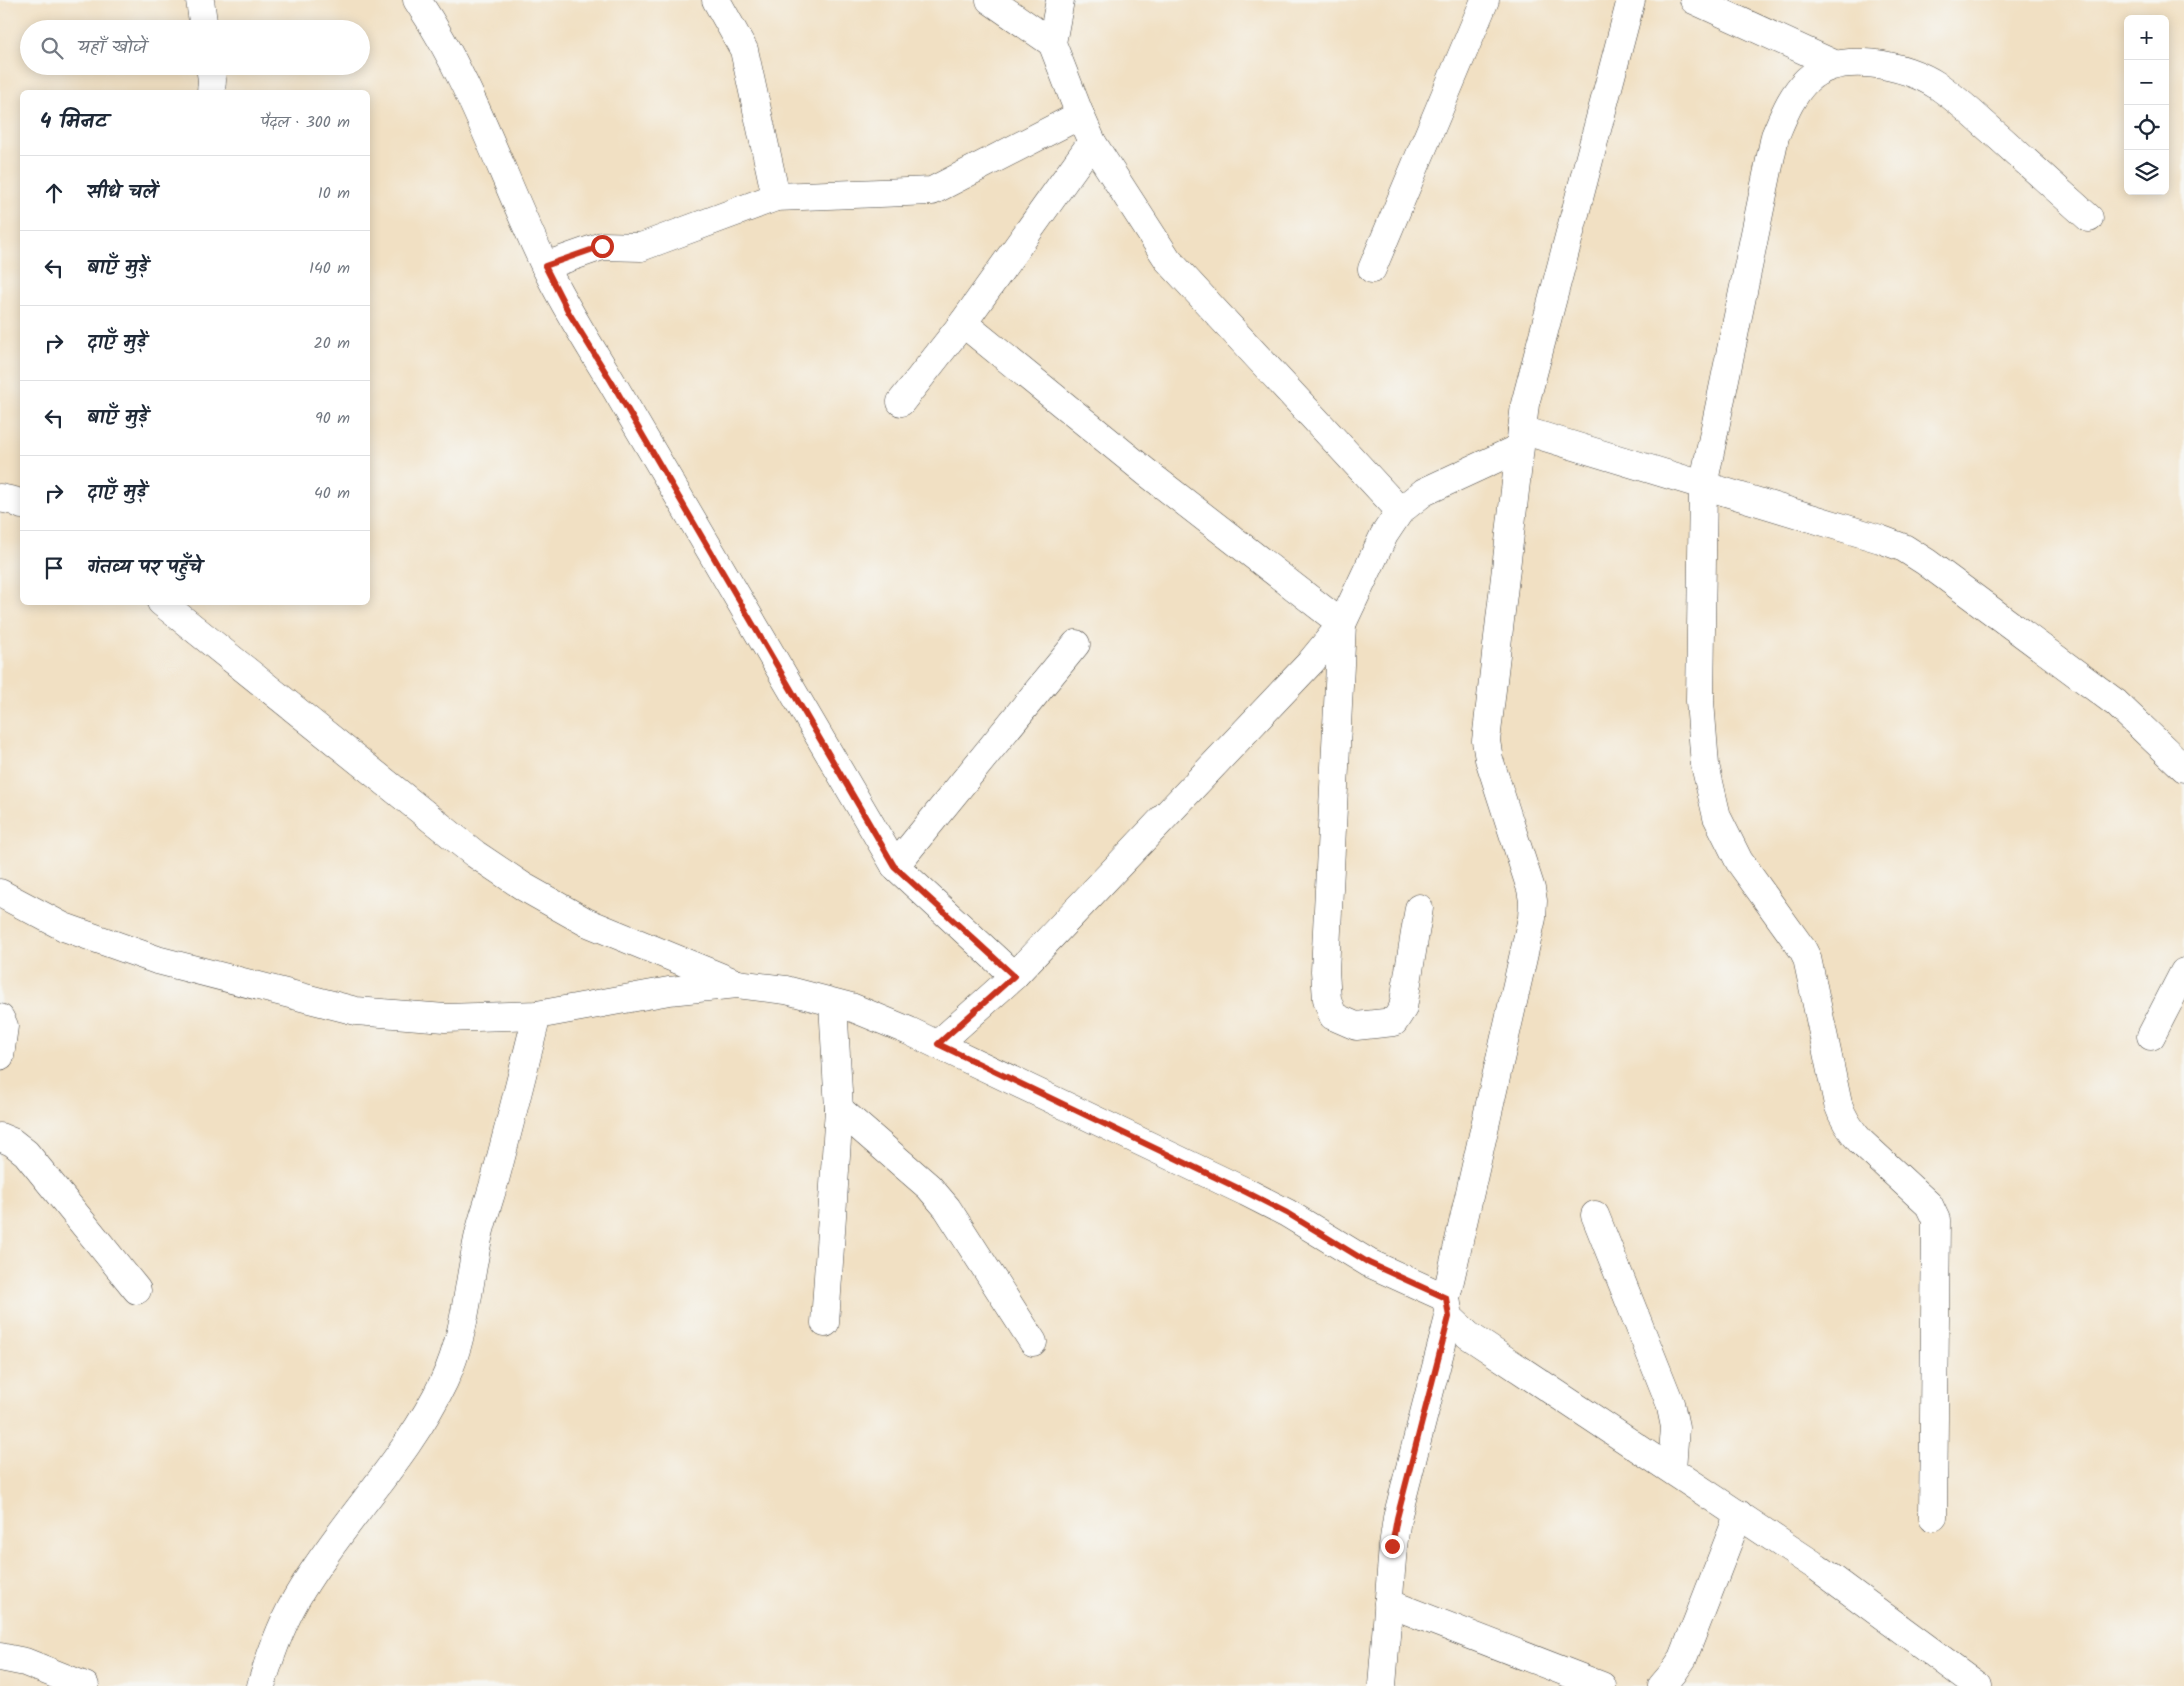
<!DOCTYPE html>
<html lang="hi">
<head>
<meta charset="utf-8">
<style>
  :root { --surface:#fff; --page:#f2f2f3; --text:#1f2937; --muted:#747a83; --line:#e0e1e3 }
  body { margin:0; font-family:Kalam,"Playpen Sans Deva",sans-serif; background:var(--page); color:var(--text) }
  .controls { position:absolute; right:15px; top:15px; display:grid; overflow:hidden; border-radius:8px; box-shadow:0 2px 12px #0003 }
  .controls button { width:45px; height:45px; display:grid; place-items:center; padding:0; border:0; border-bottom:1px solid var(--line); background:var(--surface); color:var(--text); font:25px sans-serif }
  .stop { position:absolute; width:15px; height:15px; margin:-11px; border:4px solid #c8321e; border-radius:50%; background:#fff }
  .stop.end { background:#c8321e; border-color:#fff; box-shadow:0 1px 5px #0008 }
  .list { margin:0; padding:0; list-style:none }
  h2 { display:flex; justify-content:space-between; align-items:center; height:65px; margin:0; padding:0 20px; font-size:21px }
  h2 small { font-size:16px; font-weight:400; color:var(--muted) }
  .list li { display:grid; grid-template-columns:32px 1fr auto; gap:15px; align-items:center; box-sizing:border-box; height:75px; padding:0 20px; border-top:1px solid var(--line) }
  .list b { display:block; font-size:19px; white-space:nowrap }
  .list em { font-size:16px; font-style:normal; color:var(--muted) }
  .icon { flex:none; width:28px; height:28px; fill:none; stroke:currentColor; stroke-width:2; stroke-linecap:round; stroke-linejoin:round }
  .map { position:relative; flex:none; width:2184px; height:1686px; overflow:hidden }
  .search { position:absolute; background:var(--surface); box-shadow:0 2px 12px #0003; left:20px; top:20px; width:350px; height:55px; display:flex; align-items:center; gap:12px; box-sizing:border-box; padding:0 18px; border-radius:28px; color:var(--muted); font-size:19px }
  .panel { position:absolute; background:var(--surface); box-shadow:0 2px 12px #0003; left:20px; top:90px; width:350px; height:515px; border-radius:8px }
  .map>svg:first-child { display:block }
</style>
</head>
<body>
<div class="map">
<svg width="2184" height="1686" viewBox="0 0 2184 1686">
  <rect width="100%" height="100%" fill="#f6f6f2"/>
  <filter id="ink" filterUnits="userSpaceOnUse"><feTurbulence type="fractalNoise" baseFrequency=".02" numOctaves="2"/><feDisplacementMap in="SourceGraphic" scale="10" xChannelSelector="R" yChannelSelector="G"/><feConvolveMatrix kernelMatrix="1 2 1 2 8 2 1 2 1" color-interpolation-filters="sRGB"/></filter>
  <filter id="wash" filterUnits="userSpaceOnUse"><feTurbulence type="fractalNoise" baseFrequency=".0096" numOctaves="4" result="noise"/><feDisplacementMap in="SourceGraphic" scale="20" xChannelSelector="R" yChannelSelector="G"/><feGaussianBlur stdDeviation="1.12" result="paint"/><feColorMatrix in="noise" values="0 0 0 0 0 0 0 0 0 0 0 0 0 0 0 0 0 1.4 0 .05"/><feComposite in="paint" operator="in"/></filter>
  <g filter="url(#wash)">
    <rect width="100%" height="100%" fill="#f1e0c3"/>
  </g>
  <g filter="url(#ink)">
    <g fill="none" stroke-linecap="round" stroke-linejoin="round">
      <!-- minor casing -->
      <g stroke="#494642" stroke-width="29">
        <g id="minor">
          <polyline points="200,0 204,29"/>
          <path d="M417 0C472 82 502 177 545 266 564 306 588 343 611 381L895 866 1014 976"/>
          <polyline points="716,0 744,50 776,197"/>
          <polyline points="990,0 1052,43"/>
          <polyline points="1060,0 1052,43 1080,115 1092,142 1168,260 1400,511"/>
          <polyline points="1631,0 1525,404 1486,741 1489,759 1531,889 1533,901 1532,918 1446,1298 1449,1317 1468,1335 1817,1567 1978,1686"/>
          <polyline points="1694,0 1834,64"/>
          <polyline points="210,66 212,80 211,92"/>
          <polyline points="1092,142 963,323 1146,472 1342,624 1325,971 1327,999 1333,1016 1356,1026 1394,1022 1403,1008 1419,908"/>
          <polyline points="545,266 602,246 641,247 776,197 932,191 1080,115"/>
          <polyline points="1372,269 1485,0"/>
          <polyline points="901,402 963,323"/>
          <polyline points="1522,430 1880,539 1904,548 1926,562 2116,703 2184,768"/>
          <polyline points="0,498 14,501 22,505"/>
          <polyline points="161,602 475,854 524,887 586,922 735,983"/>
          <polyline points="895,866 1076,644"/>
          <polyline points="0,893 64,927 157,960 356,1011 445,1018 537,1015 669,991 737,984 786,990 851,1007 909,1031 1246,1192 1287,1213 1369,1263 1446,1298"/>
          <polyline points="0,1018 4,1026 0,1056"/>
          <polyline points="2151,1036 2184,972"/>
          <polyline points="938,1044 1014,976 1310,663 1342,624 1384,535 1400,511 1424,492 1519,448"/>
          <polyline points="839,1109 929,1187 947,1208 1033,1342"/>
          <polyline points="0,1137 12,1142 26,1153 137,1290"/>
          <polyline points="1595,1215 1670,1403 1675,1427 1672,1469"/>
          <polyline points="825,1323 839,1109 833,1003"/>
          <path d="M1933 1517 1936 1220 1929 1205 1861 1142C1850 1130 1843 1119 1838 1104L1807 958 1803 950 1739 861 1717 817 1705 765 1700 701 1703 486 1775 136C1784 115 1791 96 1807 80 1839 50 1905 64 1938 86 1960 101 1979 120 1999 137 2029 164 2059 191 2089 218"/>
          <polyline points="1388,1603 1602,1686"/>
          <polyline points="0,1657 25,1662 85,1686"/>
          <path d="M261 1686C271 1652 283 1619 302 1589 346 1517 408 1457 444 1381 466 1335 468 1283 479 1234 484 1213 492 1193 497 1172 511 1120 524 1067 537 1015"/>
          <polyline points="1382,1686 1393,1546 1397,1518 1449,1317"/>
          <polyline points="1662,1686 1673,1673 1683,1658 1739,1514"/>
        </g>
      </g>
      <!-- minor -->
      <use href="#minor" stroke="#fff" stroke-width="28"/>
    </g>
  </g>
  <g fill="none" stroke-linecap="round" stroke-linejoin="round" filter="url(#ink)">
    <!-- route -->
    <polyline stroke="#c8321e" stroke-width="6" points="602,246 545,266 569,313 611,381 894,866 1014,976 938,1044 1246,1192 1287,1213 1369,1263 1446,1298 1449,1317 1397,1518 1392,1546"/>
  </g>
</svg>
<div class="controls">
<button>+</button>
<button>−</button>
<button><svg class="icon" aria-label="locate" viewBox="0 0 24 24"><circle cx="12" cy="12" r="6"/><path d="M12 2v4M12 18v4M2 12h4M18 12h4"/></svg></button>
<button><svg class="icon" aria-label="layers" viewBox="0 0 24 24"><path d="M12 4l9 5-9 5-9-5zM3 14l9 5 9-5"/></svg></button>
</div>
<div class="stop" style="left:602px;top:246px"></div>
<div class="stop end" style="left:1392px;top:1546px"></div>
<div class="search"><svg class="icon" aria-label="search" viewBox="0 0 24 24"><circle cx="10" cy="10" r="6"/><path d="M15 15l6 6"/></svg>यहाँ खोजें</div>
<section class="panel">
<h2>4 मिनट<small>पैदल · 300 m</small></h2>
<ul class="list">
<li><svg class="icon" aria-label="ahead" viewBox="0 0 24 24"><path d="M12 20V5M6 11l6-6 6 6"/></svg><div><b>सीधे चलें</b></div><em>10 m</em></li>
<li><svg class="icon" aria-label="left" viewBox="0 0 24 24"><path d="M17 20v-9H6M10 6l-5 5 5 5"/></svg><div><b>बाएँ मुड़ें</b></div><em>140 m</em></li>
<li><svg class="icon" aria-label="right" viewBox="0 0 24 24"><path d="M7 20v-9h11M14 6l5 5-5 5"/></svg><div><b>दाएँ मुड़ें</b></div><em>20 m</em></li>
<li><svg class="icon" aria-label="left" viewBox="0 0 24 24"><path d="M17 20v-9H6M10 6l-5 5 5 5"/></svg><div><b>बाएँ मुड़ें</b></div><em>90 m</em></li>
<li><svg class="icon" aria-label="right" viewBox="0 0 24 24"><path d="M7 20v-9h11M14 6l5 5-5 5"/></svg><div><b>दाएँ मुड़ें</b></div><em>40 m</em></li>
<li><svg class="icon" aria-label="arrive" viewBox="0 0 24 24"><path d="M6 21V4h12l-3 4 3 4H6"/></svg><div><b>गंतव्य पर पहुँचे</b></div></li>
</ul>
</section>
</div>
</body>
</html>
